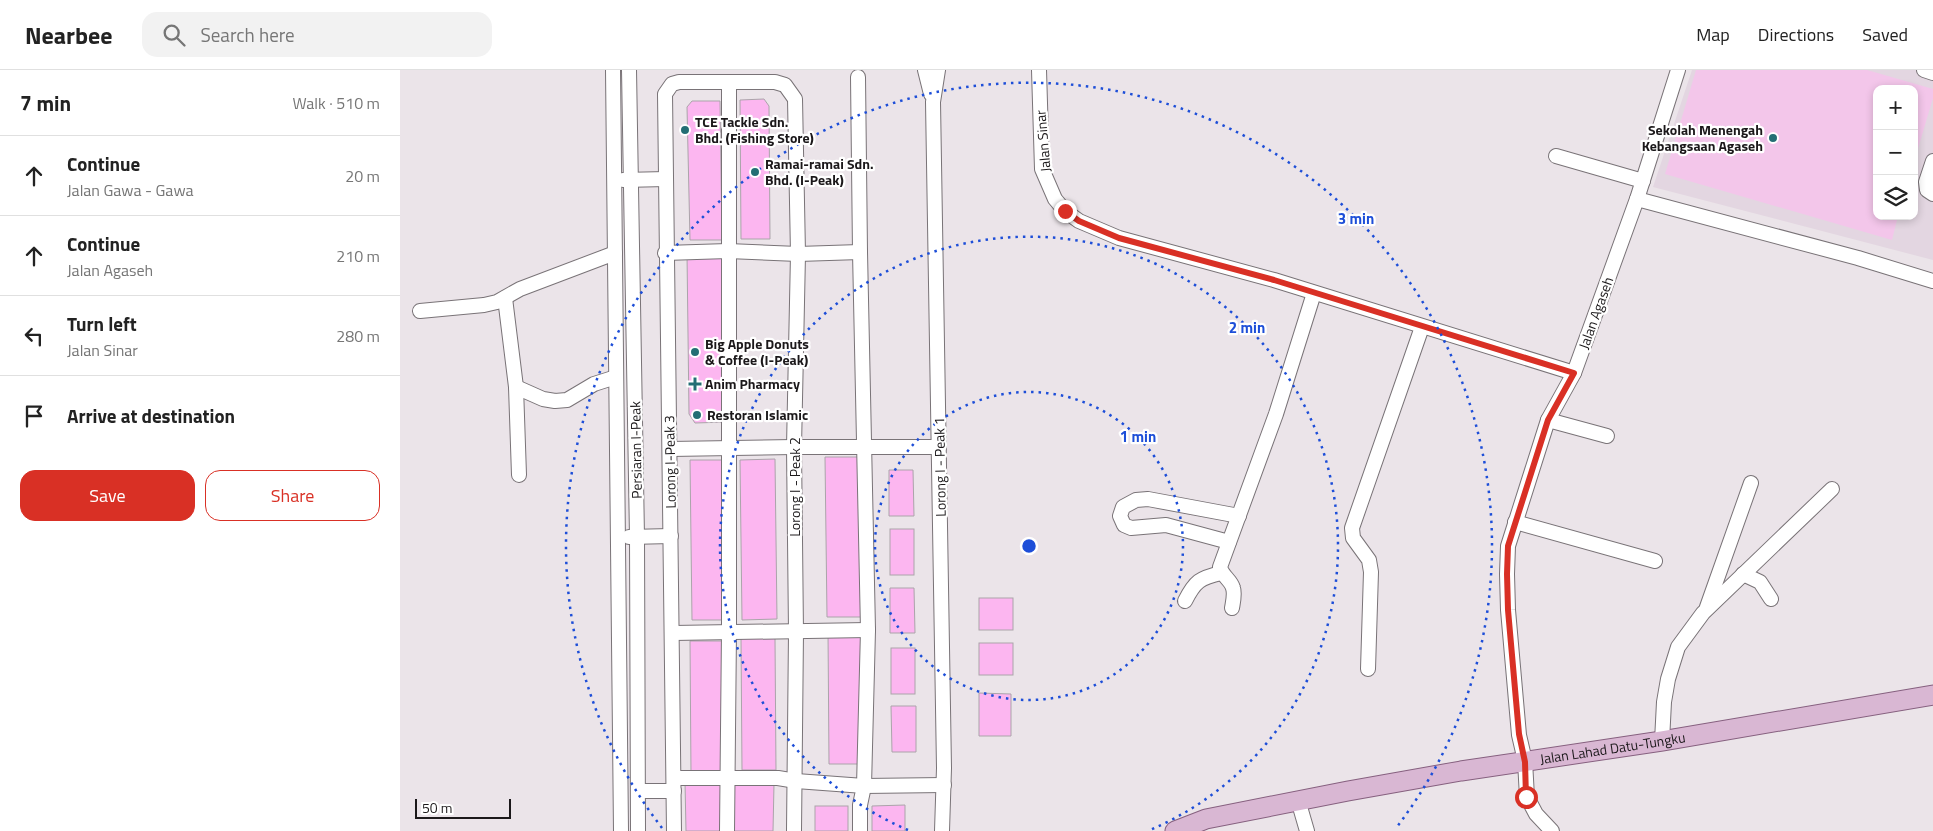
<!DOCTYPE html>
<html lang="en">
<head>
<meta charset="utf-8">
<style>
  :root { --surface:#fff; --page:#f2f2f2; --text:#222; --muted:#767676; --line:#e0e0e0; --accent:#d93025 }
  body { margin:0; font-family:"Titillium Web",sans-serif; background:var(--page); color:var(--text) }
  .controls { position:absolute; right:15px; top:15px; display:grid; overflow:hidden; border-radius:10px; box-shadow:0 2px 8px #0003 }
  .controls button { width:45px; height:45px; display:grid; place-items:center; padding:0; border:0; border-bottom:1px solid var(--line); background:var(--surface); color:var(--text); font:25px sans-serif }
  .scale { position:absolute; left:15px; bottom:12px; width:96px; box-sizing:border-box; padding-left:5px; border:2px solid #1b181a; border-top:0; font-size:14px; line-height:18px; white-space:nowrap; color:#1b181a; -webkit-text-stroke:4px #fff; paint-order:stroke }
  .stop { position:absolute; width:15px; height:15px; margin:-11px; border:4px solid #d93025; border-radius:50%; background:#fff }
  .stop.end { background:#d93025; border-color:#fff; box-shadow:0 1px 5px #0008 }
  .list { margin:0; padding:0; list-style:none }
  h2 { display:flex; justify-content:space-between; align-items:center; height:65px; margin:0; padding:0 20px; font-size:21px }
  h2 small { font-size:16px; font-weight:400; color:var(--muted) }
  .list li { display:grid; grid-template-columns:32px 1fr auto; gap:15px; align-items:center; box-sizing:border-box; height:80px; padding:0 20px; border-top:1px solid var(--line) }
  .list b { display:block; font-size:19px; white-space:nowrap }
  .list p { margin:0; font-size:16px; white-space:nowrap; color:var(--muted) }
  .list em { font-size:16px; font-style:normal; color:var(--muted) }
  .actions { display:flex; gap:10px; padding:15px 20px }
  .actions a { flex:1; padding:11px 0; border:1px solid var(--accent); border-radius:15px; text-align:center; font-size:18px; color:var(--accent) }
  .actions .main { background:var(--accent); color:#fff }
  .icon { flex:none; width:28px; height:28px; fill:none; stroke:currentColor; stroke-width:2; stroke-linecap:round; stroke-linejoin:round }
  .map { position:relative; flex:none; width:1533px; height:761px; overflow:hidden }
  header { display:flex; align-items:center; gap:30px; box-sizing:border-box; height:70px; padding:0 25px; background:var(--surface); border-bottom:1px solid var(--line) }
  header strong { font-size:24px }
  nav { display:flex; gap:28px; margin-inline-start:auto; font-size:18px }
  .search { width:350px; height:45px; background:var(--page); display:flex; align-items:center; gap:12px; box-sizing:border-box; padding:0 18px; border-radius:15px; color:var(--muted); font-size:19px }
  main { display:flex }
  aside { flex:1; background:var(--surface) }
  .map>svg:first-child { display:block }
</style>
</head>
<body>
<header>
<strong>Nearbee</strong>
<div class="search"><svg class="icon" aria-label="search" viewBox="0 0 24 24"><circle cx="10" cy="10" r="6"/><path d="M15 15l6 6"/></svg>Search here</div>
<nav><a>Map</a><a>Directions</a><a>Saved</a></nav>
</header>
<main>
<aside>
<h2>7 min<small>Walk · 510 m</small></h2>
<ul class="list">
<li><svg class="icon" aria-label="ahead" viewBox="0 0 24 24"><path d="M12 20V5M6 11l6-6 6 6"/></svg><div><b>Continue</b><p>Jalan Gawa - Gawa</p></div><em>20 m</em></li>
<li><svg class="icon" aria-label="ahead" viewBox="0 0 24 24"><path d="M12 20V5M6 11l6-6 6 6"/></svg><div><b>Continue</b><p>Jalan Agaseh</p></div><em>210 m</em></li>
<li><svg class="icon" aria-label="left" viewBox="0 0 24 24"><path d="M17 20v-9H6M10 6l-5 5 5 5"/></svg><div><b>Turn left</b><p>Jalan Sinar</p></div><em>280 m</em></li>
<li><svg class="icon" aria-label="arrive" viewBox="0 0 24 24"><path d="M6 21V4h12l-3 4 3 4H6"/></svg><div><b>Arrive at destination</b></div></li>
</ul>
<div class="actions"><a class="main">Save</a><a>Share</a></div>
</aside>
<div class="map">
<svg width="1533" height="761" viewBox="0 0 1533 761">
  <rect width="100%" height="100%" fill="#ebe4e9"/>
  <!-- built -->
  <path fill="#e3d6e1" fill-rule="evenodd" d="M1292 0H1533V190L1253 117ZM1477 19H1514V146H1477Z"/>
  <!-- green -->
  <polygon fill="#f3c6ea" points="1296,0 1467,0 1533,19 1533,28 1514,92 1514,19 1477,19 1477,146 1498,146 1492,170 1265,104"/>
  <!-- building -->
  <g fill="#fcb6f0" stroke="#aba4aa">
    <polygon points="364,29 369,36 370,169 341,169 340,30"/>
    <polygon points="292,31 320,31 322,170 290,170 287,37"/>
    <polygon points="323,183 326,352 295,353 289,344 287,184"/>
    <polygon points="425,387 460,387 462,547 427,547"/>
    <polygon points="375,389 377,549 342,550 340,390"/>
    <polygon points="290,390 325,390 327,550 292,550"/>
    <polygon points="489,400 513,400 514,446 489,446"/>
    <rect x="490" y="459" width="24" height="46"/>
    <polygon points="490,518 514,518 515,563 490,563"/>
    <rect x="579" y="528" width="34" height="32"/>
    <polygon points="428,562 463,562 464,694 429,694"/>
    <polygon points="341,568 375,568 376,700 342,700"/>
    <polygon points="290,571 325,571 326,703 291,704"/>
    <rect x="579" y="573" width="34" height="32"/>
    <rect x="491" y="578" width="24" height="46"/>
    <polygon points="579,623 611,624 611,666 579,666"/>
    <polygon points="491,636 516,636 516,682 492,682"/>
    <polygon points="285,712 321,712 321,761 286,761"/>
    <polygon points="334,714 374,714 373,761 334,761"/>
    <polygon points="505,735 505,761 472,761 472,736"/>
    <rect x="415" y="736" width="33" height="25"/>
  </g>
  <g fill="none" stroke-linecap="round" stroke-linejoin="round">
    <!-- minor casing -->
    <g stroke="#797377" stroke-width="16">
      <g id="minor">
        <polyline points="213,0 221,761"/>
        <polyline points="229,0 237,467 238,761"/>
        <polyline points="525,0 531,24"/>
        <polyline points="538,0 533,32 544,698 542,761"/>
        <polyline points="639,0 642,99 655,129 665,141 679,151 719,168 874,210 1174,303"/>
        <polyline points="1524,0 1533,3"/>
        <polyline points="458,7 460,182 468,560 464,716 460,735 460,761"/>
        <polyline points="1156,86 1243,111"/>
        <polyline points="1533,91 1526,112 1527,120 1533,124"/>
        <polyline points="223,110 266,109"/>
        <polyline points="1237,129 1458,188 1533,211"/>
        <polyline points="265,183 328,181 398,184 460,182"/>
        <polyline points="105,228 116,317 119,405"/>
        <polyline points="20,241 84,235 97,232 120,219 215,183"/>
        <polyline points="116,317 143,329 155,331 167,330 194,314 216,307"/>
        <polyline points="1148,350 1207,366"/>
        <polyline points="270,379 394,377 539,377"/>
        <polyline points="1115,452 1255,491"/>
        <polyline points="229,467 271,466"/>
        <polyline points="829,472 766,455 731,458 724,455 720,446 723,437 736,430 748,429 839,446"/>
        <polyline points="1343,504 1360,512 1371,529"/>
        <path d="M785 531C795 511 800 508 821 503"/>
        <polyline points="1307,537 1351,413"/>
        <path d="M832 538C833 532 835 524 833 518 831 510 822 506 820 497L876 344 914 223"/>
        <polyline points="273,563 468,560"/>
        <polyline points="968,599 971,502 969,490 953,468 952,458 1022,257"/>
        <polyline points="1262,671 1264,632 1268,609 1278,577 1303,543 1432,419"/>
        <polyline points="274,708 378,708 396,711 464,716 544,715"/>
        <polyline points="238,721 274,721"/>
        <polyline points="898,730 907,761"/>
        <polyline points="274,761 265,24 272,14 279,12 375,12 385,15 395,29 398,184 394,377 396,562 394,761"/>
        <polyline points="327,761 329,561 329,12"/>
        <polyline points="1152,761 1136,744 1127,727 1125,691 1119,665 1108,540 1107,504 1108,476 1148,350 1174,303 1237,129 1278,0"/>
      </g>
    </g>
    <!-- major casing -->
    <g stroke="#86607f" stroke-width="21">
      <g id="major">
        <path id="s1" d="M775 761 806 749 948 721 1061 701 1262 671 1533 625"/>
      </g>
    </g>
    <!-- minor -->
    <use href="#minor" stroke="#fff" stroke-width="14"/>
    <!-- major -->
    <use href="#major" stroke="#d9b7d3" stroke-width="19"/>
  </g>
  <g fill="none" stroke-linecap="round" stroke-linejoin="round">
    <!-- route -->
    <polyline stroke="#d93025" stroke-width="6" points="665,141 679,151 719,168 874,210 1174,303 1148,350 1108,476 1107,504 1108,540 1119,664 1125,692 1126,727"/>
  </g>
  <!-- distance rings -->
  <g fill="none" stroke="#1d4ed8" stroke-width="2.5" stroke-dasharray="2.5 5">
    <circle cx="629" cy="476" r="154"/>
    <path d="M508 760A309 309 0 1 1 750 760"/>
    <path d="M262 758A463 463 0 1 1 996 758"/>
  </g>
  <!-- markers -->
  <g fill="#236e74" stroke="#fff" stroke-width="2">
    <circle cx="285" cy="60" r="5"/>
    <circle cx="1373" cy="68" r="5"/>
    <circle cx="355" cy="102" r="5"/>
    <circle cx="295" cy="282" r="5"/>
    <path d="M292.5 306.5h5v5h5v5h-5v5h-5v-5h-5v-5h5z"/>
    <circle cx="297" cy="345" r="5"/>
  </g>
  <g text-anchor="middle" stroke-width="4.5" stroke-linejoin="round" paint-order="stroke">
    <!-- poi labels -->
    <g font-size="14" font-weight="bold" fill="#1b181a" stroke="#fff" text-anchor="start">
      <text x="295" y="57">TCE Tackle Sdn.<tspan x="295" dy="16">Bhd. (Fishing Store)</tspan></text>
      <text x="1363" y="65" text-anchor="end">Sekolah Menengah<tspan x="1363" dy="16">Kebangsaan Agaseh</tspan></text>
      <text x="365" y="99">Ramai-ramai Sdn.<tspan x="365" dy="16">Bhd. (I-Peak)</tspan></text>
      <text x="305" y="279">Big Apple Donuts<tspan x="305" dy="16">&amp; Coffee (I-Peak)</tspan></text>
      <text x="305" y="319">Anim Pharmacy</text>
      <text x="307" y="350">Restoran Islamic</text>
    </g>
    <!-- street labels -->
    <g font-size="14" fill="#1b181a" stroke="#fff">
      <text transform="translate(643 71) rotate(-95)" y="5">Jalan Sinar</text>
      <text transform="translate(1196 243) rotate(-70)" y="5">Jalan Agaseh</text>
      <text transform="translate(236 380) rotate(-91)" y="5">Persiaran I-Peak</text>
      <text transform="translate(270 392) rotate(-91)" y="5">Lorong I-Peak 3</text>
      <text transform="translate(540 397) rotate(-91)" y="5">Lorong I - Peak 1</text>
      <text transform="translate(395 417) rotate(-90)" y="5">Lorong I - Peak 2</text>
      <text dy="5" stroke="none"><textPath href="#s1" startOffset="446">Jalan Lahad Datu-Tungku</textPath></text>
    </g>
  </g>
  <circle cx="629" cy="476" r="8" fill="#1d4ed8" stroke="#fff" stroke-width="2.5"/>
  <g font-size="15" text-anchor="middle" font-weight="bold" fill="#1d4ed8" stroke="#fff" stroke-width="4.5" stroke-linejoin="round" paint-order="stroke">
    <text x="956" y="154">3 min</text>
    <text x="847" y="263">2 min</text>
    <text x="738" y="372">1 min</text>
  </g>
</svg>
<div class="controls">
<button>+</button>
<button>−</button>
<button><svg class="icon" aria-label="layers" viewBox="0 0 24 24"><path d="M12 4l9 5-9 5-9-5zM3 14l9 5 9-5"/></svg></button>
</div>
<div class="scale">50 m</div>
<div class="stop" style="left:1126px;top:727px"></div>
<div class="stop end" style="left:665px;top:141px"></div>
</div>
</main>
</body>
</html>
